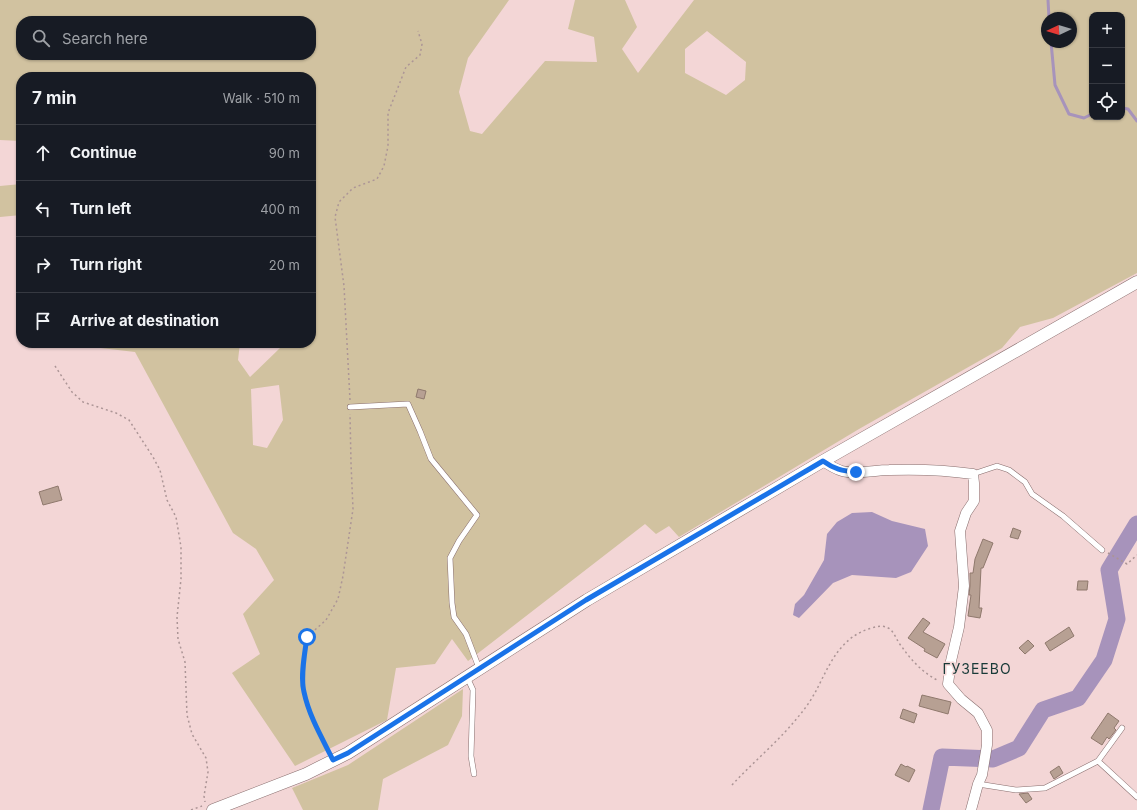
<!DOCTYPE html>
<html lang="en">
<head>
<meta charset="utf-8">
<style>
  :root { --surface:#171b24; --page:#20242c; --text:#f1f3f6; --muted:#9ea1a6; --line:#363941 }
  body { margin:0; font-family:Inter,sans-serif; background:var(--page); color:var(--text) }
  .controls { position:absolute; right:12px; top:12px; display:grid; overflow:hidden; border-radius:8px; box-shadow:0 1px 3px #0004 }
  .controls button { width:36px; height:36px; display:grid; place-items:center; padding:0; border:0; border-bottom:1px solid var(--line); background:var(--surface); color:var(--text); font:20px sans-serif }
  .compass { position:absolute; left:1041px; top:12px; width:36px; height:36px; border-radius:50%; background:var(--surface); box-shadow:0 1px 3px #0004; rotate:266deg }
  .stop { position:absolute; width:12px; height:12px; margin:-9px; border:3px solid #1a73e8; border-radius:50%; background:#fff }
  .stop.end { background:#1a73e8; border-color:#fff; box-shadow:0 1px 4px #0008 }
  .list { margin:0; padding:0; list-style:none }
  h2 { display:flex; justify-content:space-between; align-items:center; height:52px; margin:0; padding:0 16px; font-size:17px }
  h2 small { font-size:13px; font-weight:400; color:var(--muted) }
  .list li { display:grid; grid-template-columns:26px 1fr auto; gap:12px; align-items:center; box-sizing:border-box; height:56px; padding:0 16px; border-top:1px solid var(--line) }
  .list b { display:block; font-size:15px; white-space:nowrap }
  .list em { font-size:13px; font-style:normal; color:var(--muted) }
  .icon { flex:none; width:22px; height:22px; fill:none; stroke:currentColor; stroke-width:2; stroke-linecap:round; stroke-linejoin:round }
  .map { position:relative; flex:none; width:1137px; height:810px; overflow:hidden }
  .search { position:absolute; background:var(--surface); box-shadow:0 1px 3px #0004; left:16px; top:16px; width:300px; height:44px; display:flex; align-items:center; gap:10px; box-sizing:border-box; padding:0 14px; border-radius:16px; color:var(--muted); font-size:15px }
  .panel { position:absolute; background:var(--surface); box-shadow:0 1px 3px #0004; left:16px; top:72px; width:300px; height:276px; border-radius:16px }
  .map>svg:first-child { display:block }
</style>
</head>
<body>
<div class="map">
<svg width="1137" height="810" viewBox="0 0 1137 810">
  <rect width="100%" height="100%" fill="#f3d6d6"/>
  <!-- green -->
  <g fill="#d1c2a0" fill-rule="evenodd">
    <path d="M0 0H509L468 58 459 92 470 131 482 134 545 61 597 62 594 37 568 29 575 0H625L637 27 622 49 638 73 694 0H1137V273L1053 318 1020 327 1002 348 859 429 679 537 669 526 656 534 645 524 468 661 452 639 435 664 396 668 387 720 295 766 232 673 260 654 243 614 274 580 256 549 233 533 135 352 75 345 73 343H240L238 360 250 377 280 348 255 343H311V77H21V141L0 140ZM1092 15H1122V117H1092ZM1047 18H1071V42H1047ZM21 21H311V55H21ZM707 31 746 62 745 80 726 95 685 73V49ZM279 385 283 420 267 448 253 445 251 389Z"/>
    <polygon points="21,184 21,215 0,217 0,186"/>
    <polygon points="463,689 462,716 448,745 383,779 378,810 303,810 292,788 348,765"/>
  </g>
  <!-- water -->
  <polygon fill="#a793bb" points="872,512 892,521 925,529 928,546 911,572 896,578 852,575 833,583 799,618 793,615 795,604 804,595 824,560 827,534 837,522 852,513"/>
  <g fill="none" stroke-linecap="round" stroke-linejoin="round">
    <!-- stream -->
    <g stroke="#a793bb" stroke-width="3">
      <polyline points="1048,0 1049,18"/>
      <polyline points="1051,42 1055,85 1069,114 1084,118 1092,114"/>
      <polyline points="1122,108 1128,109 1137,121"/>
    </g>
    <!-- river -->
    <polyline stroke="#a793bb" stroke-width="17" points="931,810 942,757 993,759 1019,748 1043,710 1078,698 1104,660 1117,619 1109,570 1137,524"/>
  </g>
  <!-- building -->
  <g fill="#b7a093" stroke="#8f796d">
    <polygon points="418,389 426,391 424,399 416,397"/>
    <polygon points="58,486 62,500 43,505 39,492"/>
    <polygon points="1013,528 1021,531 1018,539 1010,537"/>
    <polygon points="983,539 993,543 983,568 981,568 979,608 982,608 980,618 968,616 971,595 969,595 970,586 970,573 973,573 975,559"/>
    <polygon points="1078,581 1088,581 1087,590 1077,590"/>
    <polygon points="923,618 930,623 923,632 945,644 937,658 924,651 925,649 908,638"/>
    <polygon points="1069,627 1074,636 1050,651 1045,643"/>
    <polygon points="1028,640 1034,646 1025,654 1019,648"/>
    <polygon points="922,695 951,702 948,714 919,706"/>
    <polygon points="903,709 917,714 914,723 900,718"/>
    <polygon points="1108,713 1119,721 1114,728 1116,730 1109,739 1107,737 1102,745 1091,738"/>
    <polygon points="901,764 906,767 907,766 915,770 909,782 895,775"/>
    <polygon points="1059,766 1063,773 1054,779 1050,772"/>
    <polygon points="1028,793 1032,799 1026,803 1019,794"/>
  </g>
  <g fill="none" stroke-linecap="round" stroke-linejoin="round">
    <!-- service casing -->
    <g stroke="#886e6e" stroke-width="6">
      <g id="service">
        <polyline points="350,407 408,404 420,431 431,459 477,515 459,541 450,558 452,603 454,617 466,634 479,668"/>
        <polyline points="973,474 997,466 1009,470 1025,482 1032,494 1063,516 1102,550"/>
        <polyline points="467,677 473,690 471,756 474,774"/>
        <polyline points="1098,761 1137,797"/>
        <polyline points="978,784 1016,790 1045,788 1098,761 1122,728"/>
      </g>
    </g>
    <!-- minor casing -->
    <g stroke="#886e6e" stroke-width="11">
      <path id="minor" d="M823 461C829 465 835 469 842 471 857 475 874 470 889 470 917 469 945 470 973 474L974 483V501L966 513 960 531 964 586 959 627 951 661 948 684 961 699 978 713 987 730V745L982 775 978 784 971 810"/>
    </g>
    <!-- tertiary casing -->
    <g stroke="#886e6e" stroke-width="13">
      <polyline id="tertiary" points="213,810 306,774 348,753 587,600 823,461 1137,282"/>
    </g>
    <!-- path -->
    <g stroke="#ac9596" stroke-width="1.5" stroke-dasharray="2 3" stroke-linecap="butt">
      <polyline points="55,366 72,392 83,402 116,413 129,420 153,457 160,470 167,500 176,517 181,547 181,579 177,617 178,639 185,662 187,715 192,734 206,758 208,772 204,796 205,802"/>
      <polyline points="350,400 344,286 335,217 339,202 353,188 377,179 384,166 388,146 388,113 406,67 420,55 422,44 418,31"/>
      <polyline points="1108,553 1127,564 1137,555"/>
      <polyline points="328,751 314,722 303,691 303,672 307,637 326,620 338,599 343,576 353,509 351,463 350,414"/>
      <path d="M732 785C753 762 778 742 798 717 806 708 813 697 818 687 831 661 842 636 872 628 878 626 884 625 890 629 895 634 897 641 902 647 911 660 924 674 939 681"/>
      <polyline points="191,810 202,806"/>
    </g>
    <!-- service -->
    <use href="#service" stroke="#fff" stroke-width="5"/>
    <!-- minor -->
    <use href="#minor" stroke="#fff" stroke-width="10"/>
    <!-- tertiary -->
    <use href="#tertiary" stroke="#fff" stroke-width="12"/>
  </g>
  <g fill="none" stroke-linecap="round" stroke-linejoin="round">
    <!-- route -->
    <path stroke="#1a73e8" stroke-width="5" d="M307 637C305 652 300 677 304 692 309 716 322 738 333 760L348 753 586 600 823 461C834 469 842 471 856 472"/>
  </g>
  <g text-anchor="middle" stroke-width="3" stroke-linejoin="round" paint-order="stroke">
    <!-- neighbourhood labels -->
    <g font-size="14" letter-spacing="1" fill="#183a38" stroke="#f3d6d6">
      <text x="977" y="674">ГУЗЕЕВО</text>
    </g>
  </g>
</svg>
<div class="controls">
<button>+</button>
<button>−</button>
<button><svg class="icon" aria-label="locate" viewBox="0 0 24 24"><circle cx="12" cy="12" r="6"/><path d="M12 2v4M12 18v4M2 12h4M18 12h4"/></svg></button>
</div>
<svg class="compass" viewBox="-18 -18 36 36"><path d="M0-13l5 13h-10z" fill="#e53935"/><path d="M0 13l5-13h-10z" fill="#9ea1a6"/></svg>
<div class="stop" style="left:307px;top:637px"></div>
<div class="stop end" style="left:856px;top:472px"></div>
<div class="search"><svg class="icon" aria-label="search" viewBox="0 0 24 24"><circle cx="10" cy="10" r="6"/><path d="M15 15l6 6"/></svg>Search here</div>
<section class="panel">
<h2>7 min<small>Walk · 510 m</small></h2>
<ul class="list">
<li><svg class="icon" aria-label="ahead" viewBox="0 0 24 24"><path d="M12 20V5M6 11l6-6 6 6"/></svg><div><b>Continue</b></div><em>90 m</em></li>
<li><svg class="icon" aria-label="left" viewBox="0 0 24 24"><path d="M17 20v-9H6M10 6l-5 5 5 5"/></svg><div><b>Turn left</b></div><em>400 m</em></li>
<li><svg class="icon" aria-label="right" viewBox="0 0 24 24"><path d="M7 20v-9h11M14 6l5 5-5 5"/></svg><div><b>Turn right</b></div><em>20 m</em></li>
<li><svg class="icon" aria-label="arrive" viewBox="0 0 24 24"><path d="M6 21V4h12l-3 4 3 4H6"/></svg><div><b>Arrive at destination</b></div></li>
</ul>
</section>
</div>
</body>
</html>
